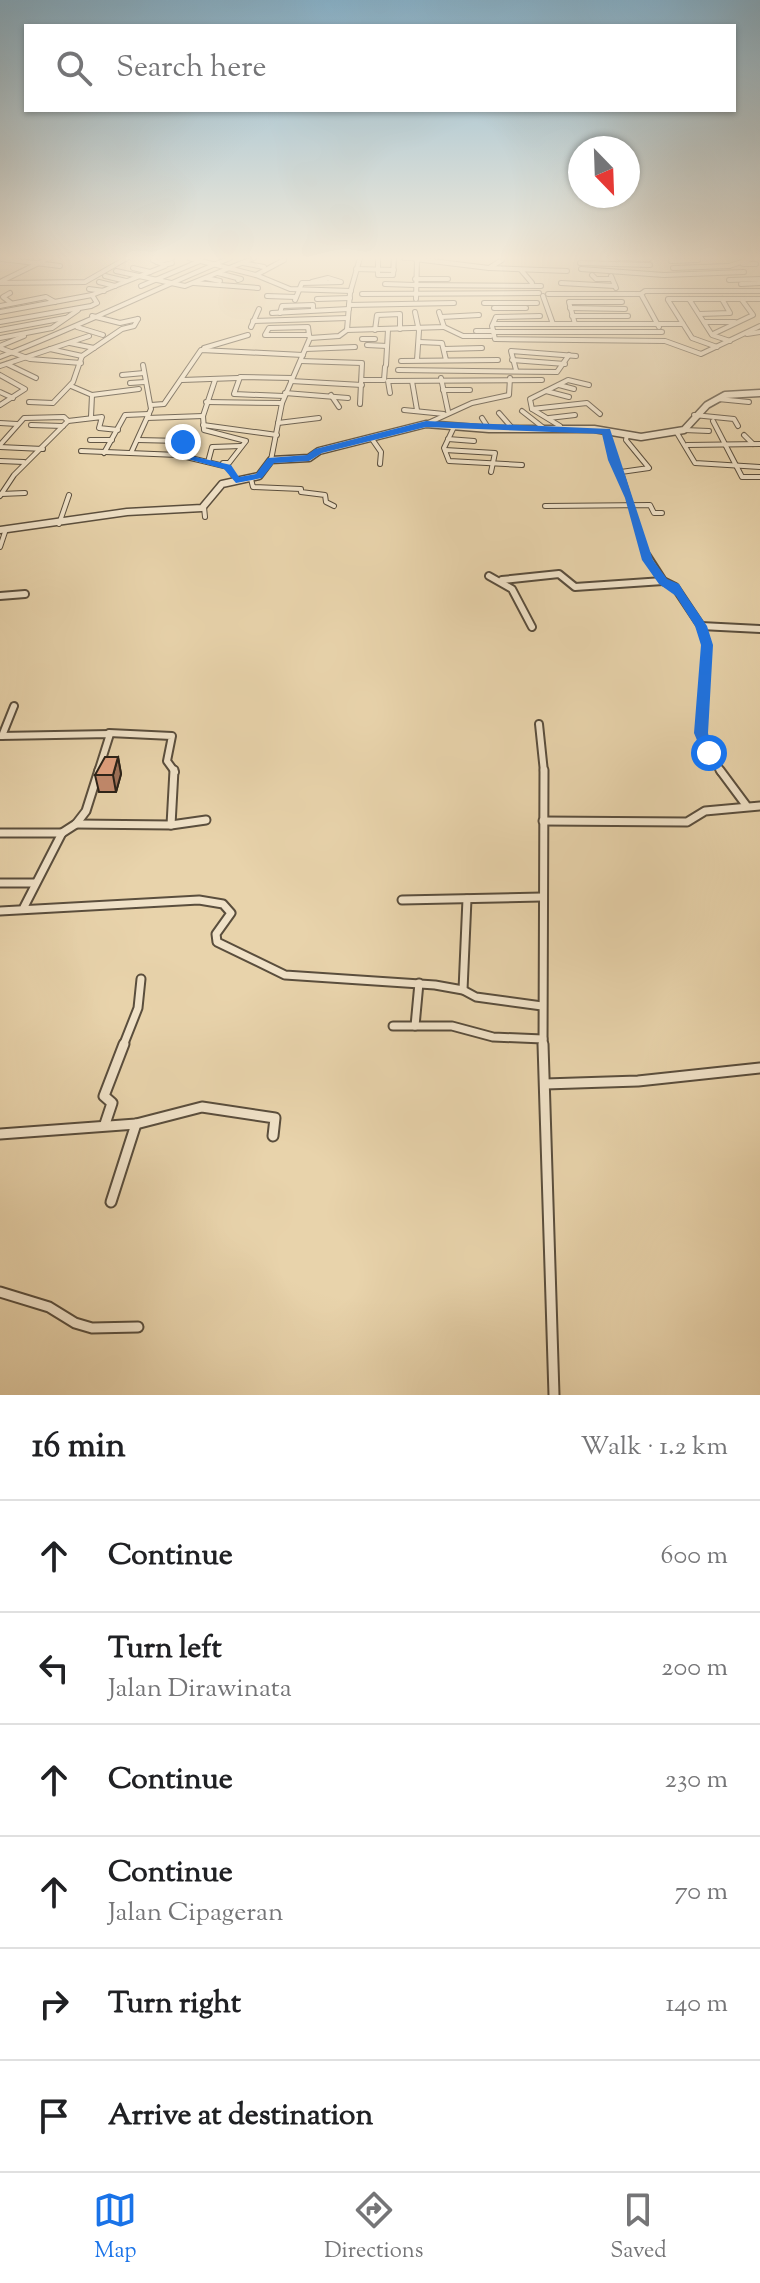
<!DOCTYPE html>
<html lang="en">
<head>
<meta charset="utf-8">
<style>
  :root { --surface:#fff; --page:#f2f2f2; --text:#202124; --muted:#757577; --line:#e0e0e0; --accent:#1a73e8 }
  body { margin:0; font-family:"Sorts Mill Goudy",serif; background:var(--page); color:var(--text) }
  .compass { position:absolute; left:568px; top:136px; width:72px; height:72px; border-radius:50%; background:var(--surface); box-shadow:0 2px 6px #0004; rotate:157deg }
  .stop { position:absolute; width:24px; height:24px; margin:-18px; border:6px solid #1a73e8; border-radius:50%; background:#fff }
  .stop.end { background:#1a73e8; border-color:#fff; box-shadow:0 2px 8px #0008 }
  .list { margin:0; padding:0; list-style:none }
  h2 { display:flex; justify-content:space-between; align-items:center; height:104px; margin:0; padding:0 32px; font-size:34px }
  h2 small { font-size:26px; font-weight:400; color:var(--muted) }
  .list li { display:grid; grid-template-columns:52px 1fr auto; gap:24px; align-items:center; box-sizing:border-box; height:112px; padding:0 32px; border-top:2px solid var(--line) }
  .list b { display:block; font-size:30px; white-space:nowrap }
  .list p { margin:0; font-size:26px; white-space:nowrap; color:var(--muted) }
  .list em { font-size:26px; font-style:normal; color:var(--muted) }
  .icon { flex:none; width:44px; height:44px; fill:none; stroke:currentColor; stroke-width:2; stroke-linecap:round; stroke-linejoin:round }
  .map { position:relative; flex:none; width:760px; height:1395px; overflow:hidden }
  .search { position:absolute; background:var(--surface); box-shadow:0 2px 6px #0004; left:24px; right:24px; top:24px; height:88px; display:flex; align-items:center; gap:20px; box-sizing:border-box; padding:0 28px; border-radius:0px; color:var(--muted); font-size:30px }
  .sheet { height:776px; background:var(--surface) }
  nav { display:flex; justify-content:space-around; align-items:center; box-sizing:border-box; height:112px; border-top:2px solid var(--line); background:var(--surface); font-size:22px; color:var(--muted) }
  nav a { display:grid; justify-items:center; gap:4px }
  nav .on { color:var(--accent) }
  .map>svg:first-child { display:block }
</style>
</head>
<body>
<div class="map">
<svg width="760" height="1395" viewBox="0 0 760 1395">
  <rect width="100%" height="100%" fill="#e8d3ab"/>
  <filter id="stains"><feTurbulence type="fractalNoise" baseFrequency=".0025" numOctaves="4"/><feColorMatrix values="0 0 0 0 .2 0 0 0 0 .09 0 0 0 0 .02 0 0 0 .5 -.17"/></filter>
  <radialGradient id="worn" r=".72"><stop offset=".6" stop-color="#630" stop-opacity="0"/><stop offset="1" stop-color="#630" stop-opacity=".3"/></radialGradient>
  <g fill="none" stroke-linecap="round" stroke-linejoin="round">
    <!-- minor-far3 casing -->
    <g stroke="#5a4e3d" stroke-width="6">
      <g id="minor-far3">
        <polyline points="189,258 256,275 290,289 351,291"/>
        <polyline points="378,258 378,275 393,275 394,258"/>
        <polyline points="404,258 417,258"/>
        <polyline points="620,258 649,259"/>
        <polyline points="2,259 60,266"/>
        <polyline points="415,259 489,268 567,271"/>
        <polyline points="153,260 164,265 172,263"/>
        <polyline points="671,261 698,260"/>
        <polyline points="157,262 172,258"/>
        <polyline points="243,263 264,267"/>
        <polyline points="580,263 650,265"/>
        <polyline points="743,264 756,264"/>
        <polyline points="729,266 751,259"/>
        <polyline points="133,268 150,272"/>
        <polyline points="489,268 502,260"/>
        <polyline points="673,268 729,266"/>
        <polyline points="356,269 394,270"/>
        <polyline points="581,269 664,275 744,272"/>
        <polyline points="521,270 532,283"/>
        <polyline points="116,271 185,286 254,258"/>
        <polyline points="218,273 241,279 238,280"/>
        <polyline points="256,275 284,260"/>
        <polyline points="592,275 596,279 612,279"/>
        <polyline points="105,276 126,281"/>
        <polyline points="611,276 616,288"/>
        <polyline points="206,278 220,281"/>
        <polyline points="415,279 448,279"/>
        <polyline points="729,280 760,279"/>
        <polyline points="2,281 49,258"/>
        <polyline points="99,282 115,286"/>
        <polyline points="0,283 85,282 127,258"/>
        <polyline points="194,283 258,288"/>
        <polyline points="561,283 615,286"/>
        <polyline points="385,284 415,285"/>
        <polyline points="741,284 760,283"/>
        <polyline points="415,285 541,286"/>
        <polyline points="141,286 200,261"/>
        <polyline points="89,289 104,291"/>
        <polyline points="10,293 3,297 11,303"/>
        <polyline points="362,294 539,293"/>
        <polyline points="548,294 641,294"/>
        <polyline points="641,294 645,291 760,291"/>
        <polyline points="641,294 659,327"/>
        <polyline points="267,296 296,297"/>
        <polyline points="543,296 553,324"/>
        <polyline points="317,299 350,298"/>
        <polyline points="416,299 417,260"/>
        <polyline points="668,299 760,299"/>
        <polyline points="689,299 712,335 730,341"/>
        <polyline points="295,300 302,283 341,282 328,278 312,282"/>
        <polyline points="668,300 692,338 717,347"/>
        <polyline points="484,303 537,303"/>
        <polyline points="349,305 454,303"/>
        <polyline points="0,306 46,297 55,302"/>
        <polyline points="494,308 526,308"/>
        <polyline points="570,308 625,309"/>
        <polyline points="0,312 92,295 165,266"/>
        <polyline points="415,312 419,331 417,360"/>
        <polyline points="272,313 349,309"/>
        <polyline points="280,313 282,306 313,305 313,309"/>
        <polyline points="700,314 730,313 722,299"/>
        <polyline points="92,316 120,323 138,319"/>
        <polyline points="540,316 496,317 492,326 495,339 665,341 701,354 760,326"/>
        <polyline points="572,316 628,316"/>
        <polyline points="441,317 479,315"/>
        <polyline points="253,321 348,318"/>
        <polyline points="0,322 91,306 97,303 92,295"/>
        <polyline points="704,322 735,322"/>
        <polyline points="495,324 683,324"/>
        <polyline points="575,324 569,302 622,302"/>
        <polyline points="77,327 103,335"/>
        <polyline points="251,327 259,309"/>
        <polygon points="308,327 309,335 265,335 269,328"/>
        <polyline points="444,327 463,336 491,336"/>
        <polyline points="0,330 65,318"/>
        <polyline points="347,330 444,327 439,312"/>
        <polyline points="375,330 377,315 400,314 400,329"/>
        <polyline points="476,331 493,331"/>
        <polyline points="493,332 662,332"/>
        <polyline points="713,334 753,315 742,300"/>
        <polyline points="747,334 760,332"/>
        <polyline points="309,335 310,338"/>
        <polyline points="0,338 52,328 78,310"/>
        <polyline points="362,339 375,339"/>
        <polyline points="419,342 442,343 446,360"/>
        <polyline points="70,343 94,348"/>
        <polyline points="367,345 387,346"/>
        <polyline points="0,346 24,336"/>
        <polyline points="0,348 30,359 81,363"/>
        <polyline points="204,348 248,335"/>
        <polyline points="50,349 82,356"/>
        <polyline points="306,349 355,347"/>
        <polyline points="444,349 482,348"/>
        <path d="M0 357C78 327 153 290 230 258"/>
        <polyline points="512,360 565,364"/>
        <polyline points="301,361 362,363 360,404"/>
        <polyline points="401,361 498,360"/>
        <polyline points="7,364 36,378"/>
        <polyline points="386,365 388,330"/>
        <polyline points="0,366 89,336"/>
        <polyline points="398,370 557,372 569,355"/>
        <polyline points="516,370 511,351 576,356"/>
        <polyline points="0,375 25,389 0,405"/>
        <polyline points="122,375 144,373"/>
        <polyline points="441,378 448,411"/>
        <polyline points="182,380 238,378"/>
        <polyline points="215,380 203,416 204,430 246,441 229,463 223,463"/>
        <polyline points="362,380 384,380 385,367"/>
        <polyline points="291,381 362,385"/>
        <polyline points="412,381 417,410"/>
        <polyline points="130,383 145,382"/>
        <polyline points="559,385 574,389"/>
        <polyline points="71,386 92,395 91,417"/>
        <polyline points="443,390 470,390"/>
        <polyline points="546,391 569,397"/>
        <polyline points="0,392 13,398"/>
        <polyline points="285,393 348,398"/>
        <polyline points="390,393 388,381 542,380"/>
        <polyline points="92,395 139,389"/>
        <polyline points="331,395 339,407"/>
        <polyline points="284,396 234,394 240,377 292,378"/>
        <polyline points="718,399 749,402"/>
        <polyline points="29,402 53,403 73,382 82,356 122,329 134,326 138,319"/>
        <polyline points="206,402 282,403"/>
        <polyline points="151,405 164,404 201,350 303,355"/>
        <polyline points="532,409 530,399 568,380 589,385"/>
        <polyline points="404,410 444,414"/>
        <polyline points="522,411 545,429"/>
        <polyline points="499,413 513,429"/>
        <polyline points="694,415 734,419 738,426"/>
        <polyline points="147,418 203,416"/>
        <polyline points="482,418 489,429"/>
        <polyline points="549,418 575,415"/>
        <polyline points="713,421 742,477 760,477"/>
        <polyline points="0,423 17,424"/>
        <polyline points="278,423 319,418"/>
        <polyline points="426,424 472,403 509,395 510,378"/>
        <polyline points="31,425 63,426"/>
        <polyline points="203,425 277,435"/>
        <polyline points="560,426 532,409 587,403 600,414"/>
        <polyline points="454,427 444,448 449,461 522,465"/>
        <polyline points="684,430 709,431"/>
        <polyline points="606,431 613,460 621,472"/>
        <polyline points="677,433 695,463 760,467"/>
        <polyline points="627,435 626,440 649,468 621,472 647,558"/>
        <polyline points="744,435 753,444"/>
        <polyline points="372,439 381,452 380,464"/>
        <polyline points="448,439 474,441"/>
        <polyline points="90,440 112,440"/>
        <polyline points="138,440 181,441 178,455"/>
        <polyline points="0,445 24,418 64,417 68,421 102,417 99,428 118,430"/>
        <polyline points="687,445 760,444"/>
        <polyline points="0,447 43,449"/>
        <polyline points="445,450 495,453 491,472"/>
        <polyline points="81,451 178,455 228,467 236,480"/>
        <polyline points="104,453 125,415 149,414"/>
        <polyline points="131,453 151,409 143,365"/>
        <polyline points="271,460 282,403 310,338 339,336 347,330 350,293 360,258"/>
        <polyline points="0,461 24,462"/>
        <polyline points="208,462 212,447 241,446"/>
        <polyline points="251,479 253,487 301,489 301,492 325,495 326,502 334,506"/>
        <polyline points="1,494 25,493"/>
        <polyline points="0,496 14,475 68,421"/>
        <polyline points="545,506 650,505 654,513 662,513"/>
        <polyline points="204,507 205,517"/>
        <polyline points="59,524 69,495"/>
        <polyline points="0,547 6,529"/>
      </g>
    </g>
    <!-- minor-far2 casing -->
    <g stroke="#5a4e3d" stroke-width="10">
      <g id="minor-far2">
        <polyline points="647,556 663,581 675,587 701,626 707,645 702,738 721,772"/>
        <polyline points="489,576 512,589 532,627"/>
        <polyline points="502,580 559,574 575,587 663,581"/>
        <polyline points="0,596 25,594"/>
        <polyline points="701,626 760,629"/>
        <polyline points="539,724 544,772"/>
        <polyline points="109,733 172,736 167,761 175,772"/>
        <polyline points="0,736 110,734 98,772"/>
        <polyline points="2,736 14,706"/>
      </g>
    </g>
    <!-- minor-far1 casing -->
    <g stroke="#5a4e3d" stroke-width="11">
      <g id="minor-far1">
        <polyline points="720,770 746,805"/>
        <polyline points="543,821 687,822 705,811 760,806"/>
        <polyline points="76,824 171,825 206,820"/>
        <polyline points="171,825 174,770"/>
        <polyline points="0,833 62,833"/>
        <polyline points="0,883 34,883"/>
        <polyline points="402,900 542,897"/>
        <polyline points="24,907 62,833 76,824 86,811 99,770"/>
        <polyline points="0,911 199,900 223,904 231,913 216,934 217,942 285,975 435,985 463,990 476,997 542,1006"/>
        <polyline points="463,990 467,899"/>
        <polyline points="393,1026 452,1026 493,1037 543,1039"/>
        <polyline points="415,1026 419,983"/>
        <polyline points="123,1046 138,1008 141,979"/>
        <polyline points="543,1046 544,770"/>
      </g>
    </g>
    <!-- minor casing -->
    <g stroke="#5a4e3d" stroke-width="13">
      <g id="minor">
        <polyline points="543,1044 554,1395"/>
        <polyline points="545,1084 638,1081 760,1068"/>
        <polyline points="105,1124 112,1103 104,1096 124,1044"/>
        <polyline points="0,1134 136,1124 202,1107 275,1118 273,1136"/>
        <polyline points="111,1202 136,1124"/>
        <polyline points="0,1292 49,1307 75,1323 92,1328 138,1327"/>
      </g>
    </g>
    <!-- tertiary casing -->
    <g stroke="#5a4e3d" stroke-width="9">
      <polyline id="tertiary" points="0,530 127,512 202,508 222,484 259,476 271,460 309,458 319,451 426,424 489,429 594,429 641,437 684,430 707,405 725,395 760,393"/>
    </g>
    <!-- minor-far3 -->
    <use href="#minor-far3" stroke="#f0e2c8" stroke-width="4"/>
    <!-- minor-far2 -->
    <use href="#minor-far2" stroke="#f0e2c8" stroke-width="6"/>
    <!-- minor-far1 -->
    <use href="#minor-far1" stroke="#f0e2c8" stroke-width="7"/>
    <!-- minor -->
    <use href="#minor" stroke="#f0e2c8" stroke-width="9"/>
    <!-- tertiary -->
    <use href="#tertiary" stroke="#f0e2c8" stroke-width="6"/>
  </g>
  <!-- wall -->
  <polygon fill="#c38a6d" stroke="#2a2118" stroke-width="2" points="118,757 121,774 116,792 99,792 95,775"/>
  <!-- shaded-wall -->
  <polygon fill="#9f7159" stroke="#2a2118" stroke-width="2" points="118,757 121,774 116,792 113,775"/>
  <!-- building -->
  <polygon fill="#e3a17f" stroke="#2a2118" stroke-width="2" points="105,757 118,757 113,775 95,775"/>
  <!-- sky -->
  <linearGradient id="sky" x2="0" y2="1"><stop stop-color="#87b5d0"/><stop offset="0.57" stop-color="#f5ebd9"/><stop offset="1" stop-color="#f5ebd9" stop-opacity="0"/></linearGradient>
  <rect width="760" height="453" fill="url(#sky)"/>
  <!-- route -->
  <polygon fill="#1a73e8" points="426,421 610,429 653,560 667,579 679,584 685,594 707,626 713,645 708,733 714,757 704,757 694,733 701,645 695,626 676,596 659,584 642,560 625,498 608,460 602,434 426,427 322,453 309,461 274,463 262,478 236,483 224,469 173,455 179,440 186,440 183,454 231,465 239,477 256,474 268,458 307,455 315,449"/>
  <rect width="100%" height="100%" filter="url(#stains)"/>
  <rect width="100%" height="100%" fill="url(#worn)"/>
</svg>
<svg class="compass" viewBox="-18 -18 36 36"><path d="M0-13l5 13h-10z" fill="#e53935"/><path d="M0 13l5-13h-10z" fill="#757577"/></svg>
<div class="stop" style="left:709px;top:753px"></div>
<div class="stop end" style="left:183px;top:442px"></div>
<div class="search"><svg class="icon" aria-label="search" viewBox="0 0 24 24"><circle cx="10" cy="10" r="6"/><path d="M15 15l6 6"/></svg>Search here</div>
</div>
<section class="sheet">
<h2>16 min<small>Walk · 1.2 km</small></h2>
<ul class="list">
<li><svg class="icon" aria-label="ahead" viewBox="0 0 24 24"><path d="M12 20V5M6 11l6-6 6 6"/></svg><div><b>Continue</b></div><em>600 m</em></li>
<li><svg class="icon" aria-label="left" viewBox="0 0 24 24"><path d="M17 20v-9H6M10 6l-5 5 5 5"/></svg><div><b>Turn left</b><p>Jalan Dirawinata</p></div><em>200 m</em></li>
<li><svg class="icon" aria-label="ahead" viewBox="0 0 24 24"><path d="M12 20V5M6 11l6-6 6 6"/></svg><div><b>Continue</b></div><em>230 m</em></li>
<li><svg class="icon" aria-label="ahead" viewBox="0 0 24 24"><path d="M12 20V5M6 11l6-6 6 6"/></svg><div><b>Continue</b><p>Jalan Cipageran</p></div><em>70 m</em></li>
<li><svg class="icon" aria-label="right" viewBox="0 0 24 24"><path d="M7 20v-9h11M14 6l5 5-5 5"/></svg><div><b>Turn right</b></div><em>140 m</em></li>
<li><svg class="icon" aria-label="arrive" viewBox="0 0 24 24"><path d="M6 21V4h12l-3 4 3 4H6"/></svg><div><b>Arrive at destination</b></div></li>
</ul>
</section>
<nav>
<a class="on"><svg class="icon" aria-label="map" viewBox="0 0 24 24"><path d="M3 6l6-2 6 2 6-2v14l-6 2-6-2-6 2zM9 4v14M15 6v14"/></svg>Map</a>
<a><svg class="icon" aria-label="directions" viewBox="0 0 24 24"><path d="M12 3l9 9-9 9-9-9zM9 14v-3h6M13 9l2 2-2 2"/></svg>Directions</a>
<a><svg class="icon" aria-label="saved" viewBox="0 0 24 24"><path d="M7 4h10v16l-5-4-5 4z"/></svg>Saved</a>
</nav>
</body>
</html>
